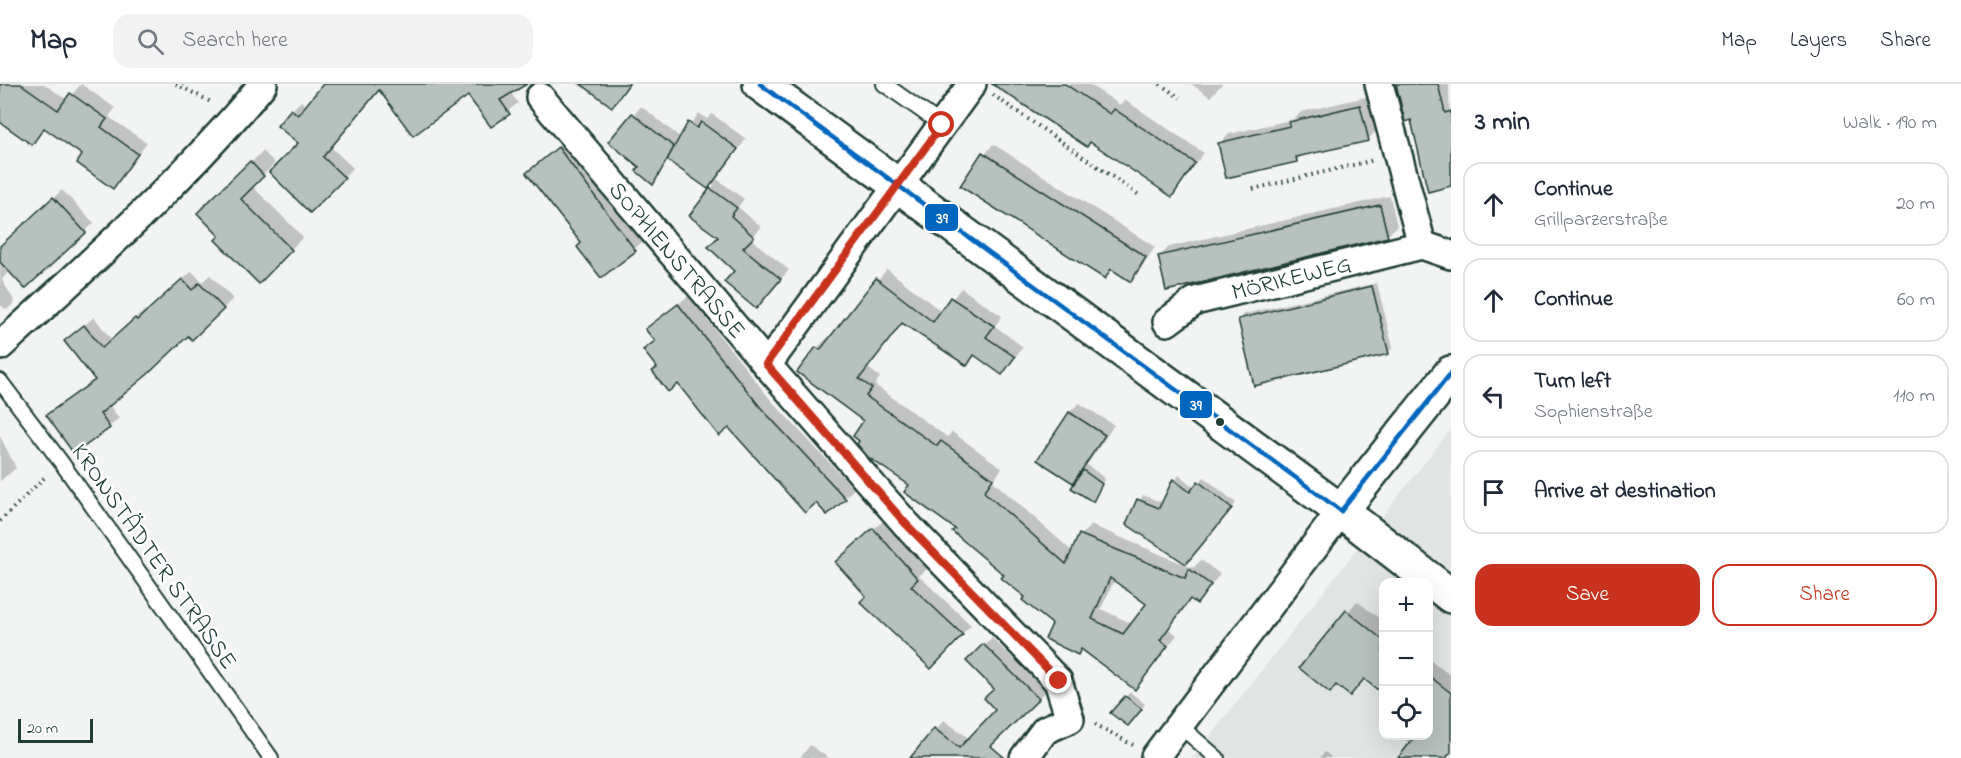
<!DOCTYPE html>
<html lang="en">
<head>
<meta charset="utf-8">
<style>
  :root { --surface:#fff; --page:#f2f2f3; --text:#1f2937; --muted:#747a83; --line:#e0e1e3; --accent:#c8321e }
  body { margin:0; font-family:"Indie Flower",sans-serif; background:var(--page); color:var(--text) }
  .controls { position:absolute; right:18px; bottom:18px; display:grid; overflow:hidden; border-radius:12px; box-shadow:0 6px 24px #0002 }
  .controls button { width:54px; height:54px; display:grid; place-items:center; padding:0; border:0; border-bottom:2px solid var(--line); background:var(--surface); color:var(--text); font:30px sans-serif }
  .scale { position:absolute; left:18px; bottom:15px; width:75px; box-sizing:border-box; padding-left:6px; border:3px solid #1f3d34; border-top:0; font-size:16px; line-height:21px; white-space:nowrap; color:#1f3d34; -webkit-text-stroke:4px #fff; paint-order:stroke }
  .stop { position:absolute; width:18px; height:18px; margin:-14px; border:4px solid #c8321e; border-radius:50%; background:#fff }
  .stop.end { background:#c8321e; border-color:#fff; box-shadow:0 2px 6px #0008 }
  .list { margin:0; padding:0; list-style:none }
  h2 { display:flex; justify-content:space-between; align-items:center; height:78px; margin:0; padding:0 24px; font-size:26px }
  h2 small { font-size:20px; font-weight:400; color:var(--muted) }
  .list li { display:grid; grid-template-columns:39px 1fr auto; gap:18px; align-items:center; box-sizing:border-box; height:84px; margin:0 12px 12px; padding:0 12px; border:2px solid var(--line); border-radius:18px }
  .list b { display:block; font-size:22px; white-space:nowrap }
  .list p { margin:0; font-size:20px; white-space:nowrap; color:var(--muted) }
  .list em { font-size:20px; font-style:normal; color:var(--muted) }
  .actions { display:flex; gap:12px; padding:18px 24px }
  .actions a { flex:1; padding:14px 0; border:2px solid var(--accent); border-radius:18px; text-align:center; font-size:21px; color:var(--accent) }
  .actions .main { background:var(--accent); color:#fff }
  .icon { flex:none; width:33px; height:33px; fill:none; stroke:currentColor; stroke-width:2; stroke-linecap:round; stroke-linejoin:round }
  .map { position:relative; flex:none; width:1451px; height:674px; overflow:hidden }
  header { display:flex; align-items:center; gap:36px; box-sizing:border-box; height:84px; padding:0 30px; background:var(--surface); border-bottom:2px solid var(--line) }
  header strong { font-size:28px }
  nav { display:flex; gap:33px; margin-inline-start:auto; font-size:21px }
  .search { width:420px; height:54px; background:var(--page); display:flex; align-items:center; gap:15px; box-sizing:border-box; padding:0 21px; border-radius:18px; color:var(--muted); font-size:22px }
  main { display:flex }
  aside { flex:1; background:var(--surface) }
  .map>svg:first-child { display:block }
</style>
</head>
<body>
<header>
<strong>Map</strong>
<div class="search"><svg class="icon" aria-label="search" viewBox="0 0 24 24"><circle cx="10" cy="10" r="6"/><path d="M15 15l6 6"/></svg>Search here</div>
<nav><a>Map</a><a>Layers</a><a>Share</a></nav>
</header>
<main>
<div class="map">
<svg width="1451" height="674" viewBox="0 0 1451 674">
  <rect width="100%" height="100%" fill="#f2f3f3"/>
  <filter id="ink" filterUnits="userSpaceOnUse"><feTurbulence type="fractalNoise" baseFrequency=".0167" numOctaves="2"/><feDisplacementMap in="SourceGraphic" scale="12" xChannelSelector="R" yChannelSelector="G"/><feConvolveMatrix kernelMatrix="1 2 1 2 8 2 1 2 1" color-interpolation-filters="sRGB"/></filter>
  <g filter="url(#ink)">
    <!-- built -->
    <path fill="#e0e4e3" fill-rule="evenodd" d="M1451 345V674H1193ZM1384 498H1428V652H1384Z"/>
    <!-- shadow -->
    <g fill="#0003" fill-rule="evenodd">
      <polygon points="0,0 44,0 67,16 81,0 115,24 109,33 147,59 113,103 84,70 46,43 32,59 0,36"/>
      <polygon points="325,0 519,0 510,8 518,19 491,41 468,10 380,5 331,63 353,84 310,127 292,26 301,17 307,22"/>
      <polygon points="577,0 630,0 612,21 587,3 585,5"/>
      <polygon points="1013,0 1089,0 1120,21 1125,16 1204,69 1172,111 1091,57"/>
      <polygon points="1191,0 1222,0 1210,13"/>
      <polygon points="1397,0 1449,0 1451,101 1412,34"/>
      <polygon points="1370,12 1378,45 1368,55 1303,70 1297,77 1219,60 1229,50 1294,35 1301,28"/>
      <polygon points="641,22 681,54 699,29 707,35 712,30 746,55 717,95 744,115 738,123 761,143 751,155 789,186 764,215 736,186 720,153 691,132 715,100 708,104 669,75 653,99 641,83 611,58"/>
      <polygon points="569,54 645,156 601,192 583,159 528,89"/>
      <polygon points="993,60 1155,163 1140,186 1130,196 1113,185 1105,193 962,102"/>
      <polygon points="263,67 275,79 252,102 303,153 259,198 200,129"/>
      <polygon points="62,106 94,139 25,203 9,186 2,196 15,218 7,226 0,221 0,164"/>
      <polygon points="1390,112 1397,142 1387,152 1160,172 1169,163"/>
      <path d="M887 185 942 228 961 204 1002 232 995 242 1023 263 1002 289 976 271 967 280 903 238 868 284 880 293 875 301 947 353 952 348 1002 384 993 397 1073 468 1081 451 1091 441 1193 484 1201 476 1220 490 1197 518 1192 514 1169 545 1177 551 1135 604 1082 564 1077 569 1054 539 911 401 865 337 799 288 817 264 827 254 830 256ZM1115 495 1148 519 1133 540 1101 525Z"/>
      <polygon points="192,187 202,198 210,191 233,215 192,254 188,250 109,321 119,334 109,343 48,331 96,294 66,257 94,233 112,256 145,226 147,228"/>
      <polygon points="1377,199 1393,264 1388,268 1240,235 1244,230"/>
      <polygon points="688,212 770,315 854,405 827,429 729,342 658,283 645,266 656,256 647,245"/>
      <polygon points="1079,319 1114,341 1087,381 1105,394 1093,417 1080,392 1073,397 1070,328"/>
      <polygon points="0,352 16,384 0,397"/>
      <polygon points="1179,391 1195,404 1204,393 1236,419 1191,474 1128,440 1143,411 1163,419"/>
      <polygon points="884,436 927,485 919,492 971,541 931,583 868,512 846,469"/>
      <polygon points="1357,517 1384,538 1384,608 1365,594 1350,610 1337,600 1301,584"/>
      <polygon points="992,554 1046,607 978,673 912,674 944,636 970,655 997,626 996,605 968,577"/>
      <polygon points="1428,574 1451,592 1451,668 1446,674 1415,674 1411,660 1401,652 1428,652"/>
      <polygon points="1130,608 1145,620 1132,636 1112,629"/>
      <polygon points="810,661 829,674 800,674"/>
      <polygon points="1325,668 1332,674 1320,674"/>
    </g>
    <!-- building -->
    <g fill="#b7c1bd" stroke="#1f3d34" stroke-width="1.5" fill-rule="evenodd">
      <polygon points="0,0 21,0 58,26 70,9 107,35 101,43 138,70 113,105 77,79 82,71 44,44 32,61 0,38"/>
      <polygon points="323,0 527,0 500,16 510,30 491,43 468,12 413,52 379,6 323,73 345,94 310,129 269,88 298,59 277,42 291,25 298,31"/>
      <polygon points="581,0 629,0 612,23"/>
      <polygon points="992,0 1065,0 1110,30 1114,25 1195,79 1172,113 1090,58 1087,63"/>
      <polygon points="1396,0 1438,0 1445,29 1451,27 1451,102 1428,108 1411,36 1405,38"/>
      <polygon points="1360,21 1369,57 1296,73 1297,78 1226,94 1218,59 1290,42 1289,38"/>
      <polygon points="632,29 674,63 653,101 636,87 639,83 608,58"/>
      <polygon points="688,38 697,44 701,38 738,65 708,105 667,76"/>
      <polygon points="558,63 636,167 601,194 577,163 581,159 526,89"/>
      <polygon points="982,68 1146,173 1131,198 1111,185 1105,195 960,102"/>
      <polygon points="250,77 264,92 241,115 292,166 259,200 215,156 219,152 197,129"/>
      <polygon points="710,104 737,124 731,132 754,153 743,164 781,195 756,225 724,198 734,187 708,163 718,153 689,132"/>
      <polygon points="53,113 86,149 25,205 0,178 0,162"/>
      <polygon points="1380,121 1388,153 1166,207 1158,172"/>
      <path d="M876 194 933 238 950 213 994 242 986 253 1015 273 1002 291 974 271 967 282 902 239 859 295 872 304 866 312 937 362 941 357 993 395 984 408 1066 480 1079 450 1185 494 1189 485 1211 501 1197 520 1190 515 1160 556 1168 562 1135 606 1081 565 1078 571 1045 555 1052 540 1022 516 1025 513 1001 494 1004 491 952 447 955 445 904 408 909 401 868 373 857 360 859 357 853 352 863 337 797 288 816 263 820 266ZM1110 494 1146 520 1123 550 1092 535Z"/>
      <polygon points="182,195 192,206 199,199 224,225 192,256 188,252 147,291 100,330 110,344 74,370 46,331 95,296 64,257 84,241 102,264 135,234 137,236"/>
      <polygon points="1372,202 1389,270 1254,302 1238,235"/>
      <polygon points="678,220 761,324 846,415 827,431 816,419 805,429 729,344 719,352 678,300 668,308 652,287 657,284 643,266 655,257 645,245"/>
      <polygon points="1069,328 1105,351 1073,399 1037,376"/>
      <polygon points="1083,386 1102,400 1093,418 1071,404"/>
      <polygon points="1173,395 1190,408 1198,397 1232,424 1186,480 1126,440 1137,415 1159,424"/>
      <polygon points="873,444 918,495 911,502 963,551 931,585 860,518 866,512 835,478"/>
      <polygon points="1346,526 1383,556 1383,610 1364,595 1350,612 1336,601 1330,609 1299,584"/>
      <polygon points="983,560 1039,615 991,662 1005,674 910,674 934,644 959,664 995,626 984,614 994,605 966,577"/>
      <polygon points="1428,591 1451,609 1451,668 1446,674 1398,674 1416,651 1428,651"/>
      <polygon points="1125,612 1142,625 1128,642 1110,629"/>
    </g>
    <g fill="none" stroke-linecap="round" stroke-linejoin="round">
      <!-- service casing -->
      <g stroke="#1f3d34" stroke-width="18">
        <g id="service">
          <polyline points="884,0 942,41"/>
          <polyline points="0,297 61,378 271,674"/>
          <polyline points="1179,641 1217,674"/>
        </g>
      </g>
      <!-- minor casing -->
      <g stroke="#1f3d34" stroke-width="32">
        <g id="minor">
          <polyline points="1379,0 1422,161"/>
          <path id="s1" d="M540 13 767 281 906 440 1058 597 1070 635 1045 646 1024 674"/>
          <path id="s2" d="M1167 238 1195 217 1422 161 1451 171"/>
          <path d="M0 262C91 179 185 95 263 0"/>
          <polyline points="767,281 972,0"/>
          <polyline points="1155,673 1341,427"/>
        </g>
      </g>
      <!-- tertiary casing -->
      <g stroke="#1f3d34" stroke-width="38">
        <polyline id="tertiary" points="1341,427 1451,289"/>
      </g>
      <!-- secondary casing -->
      <g stroke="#1f3d34" stroke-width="38">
        <polyline id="secondary" points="760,0 1341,427 1451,512"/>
      </g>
      <!-- path -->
      <g stroke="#1f3d34" stroke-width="4" stroke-dasharray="1.5 4.5" stroke-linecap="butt">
        <polyline points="176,0 213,19"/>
        <polyline points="1160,0 1180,14"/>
        <polyline points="993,11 1139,111"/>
        <polyline points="1253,105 1374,76"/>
        <polyline points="0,437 47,391"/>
        <polyline points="1095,640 1133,661"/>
      </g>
      <!-- service -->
      <use href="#service" stroke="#fff" stroke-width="14"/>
      <!-- minor -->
      <use href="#minor" stroke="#fff" stroke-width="27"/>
      <!-- tertiary -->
      <use href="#tertiary" stroke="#fff" stroke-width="33"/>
      <!-- secondary -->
      <use href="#secondary" stroke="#fff" stroke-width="33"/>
      <!-- bus-1 casing -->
      <g stroke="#fff" stroke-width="9">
        <g id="bus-1">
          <polyline points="760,0 1341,427"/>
          <polyline points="1341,427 1451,289"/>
        </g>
      </g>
      <!-- bus-1 -->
      <use href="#bus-1" stroke="#0065bd" stroke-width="4.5"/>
    </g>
  </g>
  <g fill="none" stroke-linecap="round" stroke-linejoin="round" filter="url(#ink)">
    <!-- route -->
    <polyline stroke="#c8321e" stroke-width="8" points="942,41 766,280 906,440 1059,597"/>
  </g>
  <!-- markers -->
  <circle fill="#1f3d34" stroke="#fff" stroke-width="2" cx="1220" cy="338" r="5"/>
  <g text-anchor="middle" stroke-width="5" stroke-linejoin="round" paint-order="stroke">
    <!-- street labels -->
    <g font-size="24" fill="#1f3d34" stroke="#fff">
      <text dy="8" stroke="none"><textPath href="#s1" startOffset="213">SOPHIENSTRASSE</textPath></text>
      <text dy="8" stroke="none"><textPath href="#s2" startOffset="134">MÖRIKEWEG</textPath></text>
      <text transform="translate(155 472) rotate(55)" y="8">KRONSTÄDTER STRASSE</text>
    </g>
  </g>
  <g stroke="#fff" stroke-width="2">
    <rect x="924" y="119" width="35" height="29" rx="6" fill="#0065bd"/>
    <rect x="1179" y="306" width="34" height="29" rx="6" fill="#0065bd"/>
  </g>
  <g font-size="16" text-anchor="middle" font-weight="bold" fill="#fff">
    <text x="942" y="139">39</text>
    <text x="1196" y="326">39</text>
  </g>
</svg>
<div class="controls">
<button>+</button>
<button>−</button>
<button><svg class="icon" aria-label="locate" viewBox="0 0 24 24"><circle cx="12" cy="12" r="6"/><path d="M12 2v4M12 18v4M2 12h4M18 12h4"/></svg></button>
</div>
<div class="scale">20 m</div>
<div class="stop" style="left:942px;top:41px"></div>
<div class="stop end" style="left:1059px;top:597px"></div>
</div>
<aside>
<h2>3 min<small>Walk · 190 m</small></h2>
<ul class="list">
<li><svg class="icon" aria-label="ahead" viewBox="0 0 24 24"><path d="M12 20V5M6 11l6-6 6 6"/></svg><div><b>Continue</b><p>Grillparzerstraße</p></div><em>20 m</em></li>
<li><svg class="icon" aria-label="ahead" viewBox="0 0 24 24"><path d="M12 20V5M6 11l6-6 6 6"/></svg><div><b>Continue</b></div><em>60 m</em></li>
<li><svg class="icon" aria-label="left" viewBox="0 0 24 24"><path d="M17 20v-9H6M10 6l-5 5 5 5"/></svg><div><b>Turn left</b><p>Sophienstraße</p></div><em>110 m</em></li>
<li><svg class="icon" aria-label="arrive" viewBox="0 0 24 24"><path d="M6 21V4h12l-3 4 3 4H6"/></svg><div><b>Arrive at destination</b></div></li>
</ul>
<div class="actions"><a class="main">Save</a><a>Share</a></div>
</aside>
</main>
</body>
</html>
